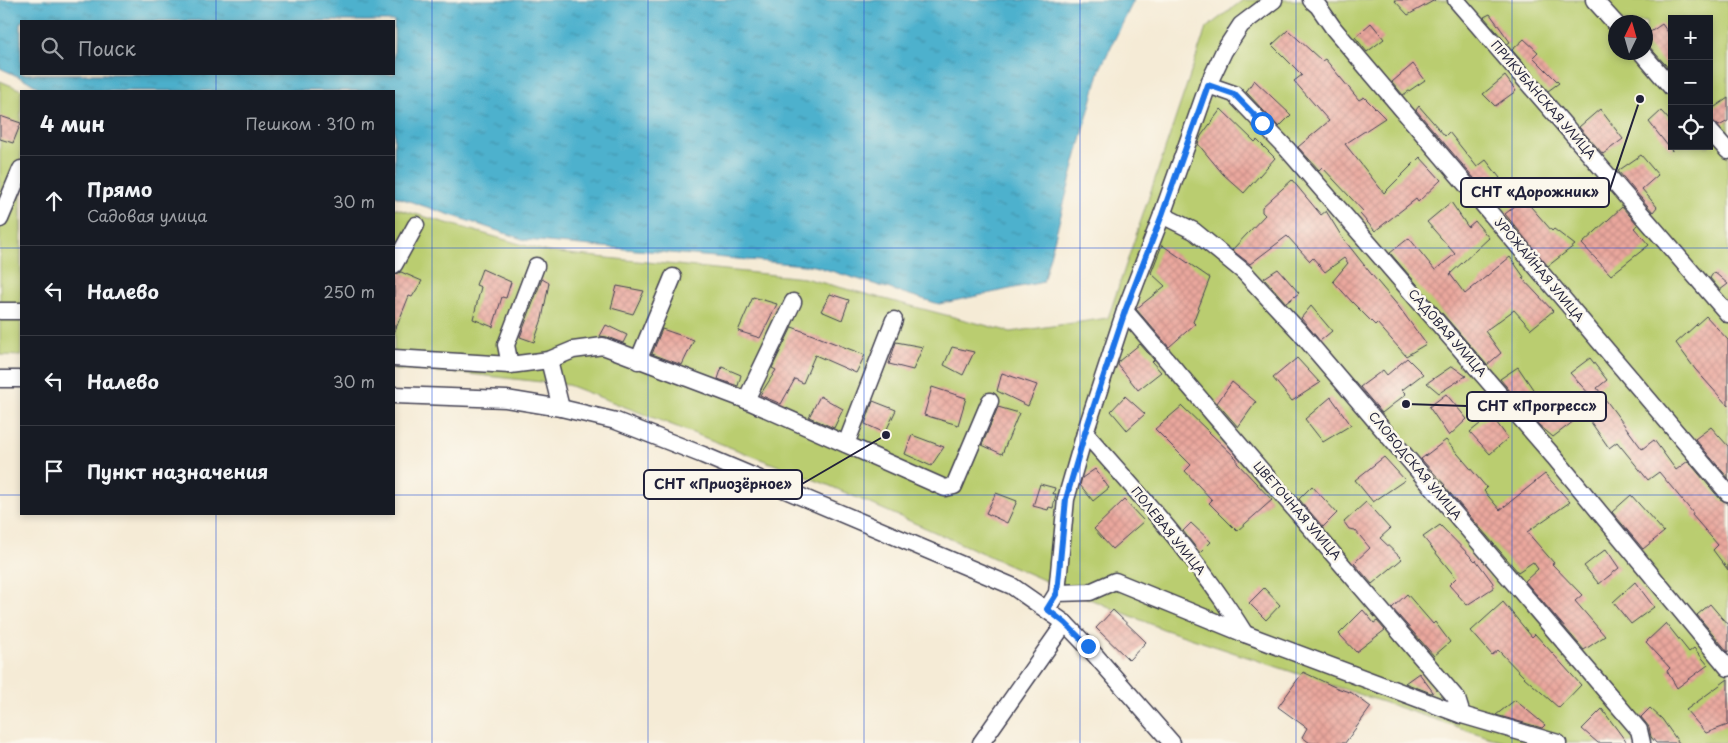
<!DOCTYPE html>
<html lang="ru">
<head>
<meta charset="utf-8">
<style>
  :root { --surface:#171b24; --page:#242831; --text:#f1f3f6; --muted:#9ea1a6; --line:#363941 }
  body { margin:0; font-family:"Playpen Sans",sans-serif; background:var(--page); color:var(--text) }
  .controls { position:absolute; right:15px; top:15px; display:grid; overflow:hidden; border-radius:0px; box-shadow:0 2px 8px #0003 }
  .controls button { width:45px; height:45px; display:grid; place-items:center; padding:0; border:0; border-bottom:1px solid var(--line); background:var(--surface); color:var(--text); font:25px sans-serif }
  .compass { position:absolute; left:1608px; top:15px; width:45px; height:45px; border-radius:50%; background:var(--surface); box-shadow:0 2px 8px #0003; rotate:5deg }
  .stop { position:absolute; width:15px; height:15px; margin:-11px; border:4px solid #1a73e8; border-radius:50%; background:#fff }
  .stop.end { background:#1a73e8; border-color:#fff; box-shadow:0 1px 5px #0008 }
  .list { margin:0; padding:0; list-style:none }
  h2 { display:flex; justify-content:space-between; align-items:center; height:65px; margin:0; padding:0 20px; font-size:21px }
  h2 small { font-size:16px; font-weight:400; color:var(--muted) }
  .list li { display:grid; grid-template-columns:32px 1fr auto; gap:15px; align-items:center; box-sizing:border-box; height:90px; padding:0 20px; border-top:1px solid var(--line) }
  .list b { display:block; font-size:19px; white-space:nowrap }
  .list p { margin:0; font-size:16px; white-space:nowrap; color:var(--muted) }
  .list em { font-size:16px; font-style:normal; color:var(--muted) }
  .icon { flex:none; width:28px; height:28px; fill:none; stroke:currentColor; stroke-width:2; stroke-linecap:round; stroke-linejoin:round }
  .map { position:relative; flex:none; width:1728px; height:743px; overflow:hidden }
  .search { position:absolute; background:var(--surface); box-shadow:0 2px 8px #0003; left:20px; top:20px; width:375px; height:55px; display:flex; align-items:center; gap:12px; box-sizing:border-box; padding:0 18px; border-radius:0px; color:var(--muted); font-size:19px }
  .panel { position:absolute; background:var(--surface); box-shadow:0 2px 8px #0003; left:20px; top:90px; width:375px; height:425px; border-radius:0px }
  .map>svg:first-child { display:block }
</style>
</head>
<body>
<div class="map">
<svg width="1728" height="743" viewBox="0 0 1728 743">
  <defs>
    <pattern id="water-ripples" width="26" height="14" patternUnits="userSpaceOnUse" patternTransform="scale(1.25)"><rect width="26" height="14" fill="#4eb1cd"/><path d="M2 4q2-2 4 0t4 0M15 11q2-2 4 0t4 0" fill="none" stroke="#4090a8"/></pattern>
    <pattern id="building-cross-hatch" width="8" height="8" patternUnits="userSpaceOnUse" patternTransform="scale(1.25)"><rect width="8" height="8" fill="#eaa79d"/><path d="M0 0l8 8M0 8l8-8" fill="none" stroke="#c88f88"/></pattern>
  </defs>
  <rect width="100%" height="100%" fill="#fbf7ec"/>
  <filter id="ink" filterUnits="userSpaceOnUse"><feTurbulence type="fractalNoise" baseFrequency=".02" numOctaves="2"/><feDisplacementMap in="SourceGraphic" scale="10" xChannelSelector="R" yChannelSelector="G"/><feConvolveMatrix kernelMatrix="1 2 1 2 8 2 1 2 1" color-interpolation-filters="sRGB"/></filter>
  <filter id="wash" filterUnits="userSpaceOnUse"><feTurbulence type="fractalNoise" baseFrequency=".0096" numOctaves="4" result="noise"/><feDisplacementMap in="SourceGraphic" scale="20" xChannelSelector="R" yChannelSelector="G"/><feGaussianBlur stdDeviation="1.12" result="paint"/><feColorMatrix in="noise" values="0 0 0 0 0 0 0 0 0 0 0 0 0 0 0 0 0 1.4 0 .05"/><feComposite in="paint" operator="in"/></filter>
  <g filter="url(#wash)">
    <rect width="100%" height="100%" fill="#f5ebd6"/>
    <!-- green -->
    <g fill="#bacd70" stroke="#6e7856" fill-rule="evenodd">
      <path d="M1243 0H1728V743H1512L1488 737 1163 629 1048 582 828 485 568 385 461 373 394 370V208L548 252 804 278 1011 332 1108 318 1206 28ZM1672 19H1709V146H1672ZM1616 22H1646V52H1616Z"/>
      <polygon points="0,81 24,91 21,91 21,356 0,355"/>
    </g>
    <!-- water -->
    <path fill="url(#water-ripples)" stroke="#386a84" fill-rule="evenodd" d="M0 0H1134L1100 69 1043 282 939 304 815 266 525 240 394 196V91H44L26 80 0 68ZM21 21H394V74H21Z"/>
    <g id="blocks">
      <!-- building -->
      <g fill="url(#building-cross-hatch)">
        <polygon points="1394,0 1435,0 1408,15"/>
        <polygon points="1490,14 1510,42 1507,44 1484,17"/>
        <polygon points="1371,23 1384,39 1367,52 1355,37"/>
        <polygon points="1662,24 1672,38 1672,72 1646,43 1646,35"/>
        <polygon points="1288,30 1322,61 1325,59 1359,100 1364,97 1385,118 1345,144 1384,193 1420,157 1441,180 1418,202 1416,199 1375,231 1360,214 1363,211 1322,167 1319,170 1298,147 1329,121 1294,81 1302,75 1272,45"/>
        <polygon points="1524,39 1538,52 1533,57 1559,83 1548,91 1512,50"/>
        <polygon points="1413,64 1425,80 1403,95 1392,82"/>
        <polygon points="1505,76 1516,91 1495,106 1483,94"/>
        <polygon points="1254,80 1291,115 1279,127 1246,92"/>
        <polygon points="1728,98 1728,121 1719,126 1713,121 1709,120 1709,111"/>
        <polygon points="1419,106 1445,136 1449,132 1477,167 1486,160 1500,178 1485,191 1416,110"/>
        <polygon points="1221,109 1255,142 1257,140 1275,158 1244,193 1223,174 1198,144 1201,136"/>
        <polygon points="1600,109 1623,139 1603,154 1579,127"/>
        <polygon points="1661,111 1672,123 1672,151 1649,122"/>
        <polygon points="0,116 21,123 13,143 0,139"/>
        <polygon points="1641,155 1658,175 1642,189 1657,207 1653,212 1618,171"/>
        <polygon points="1292,180 1321,215 1326,211 1342,237 1372,275 1399,307 1426,344 1406,356 1377,323 1375,325 1352,302 1333,281 1348,263 1344,258 1325,272 1313,258 1310,261 1287,236 1250,264 1232,250 1265,215 1262,212 1262,207"/>
        <polygon points="1524,199 1552,231 1554,229 1575,245 1548,266 1505,214"/>
        <polygon points="1451,202 1468,227 1475,221 1489,238 1450,274 1465,294 1510,257 1524,277 1522,278 1553,311 1531,329 1514,310 1485,331 1501,353 1487,365 1390,253 1409,238 1435,270 1455,254 1427,222"/>
        <polygon points="1622,207 1638,225 1634,228 1649,245 1611,275 1582,244"/>
        <polygon points="1162,245 1210,278 1193,322 1195,324 1169,347 1136,309 1165,286 1151,273"/>
        <polygon points="482,269 511,282 506,298 502,297 493,327 473,319 481,287 476,285"/>
        <polygon points="1278,269 1299,293 1286,303 1264,278"/>
        <polygon points="401,272 422,281 412,297 409,296 394,333 394,275"/>
        <polygon points="1714,272 1728,284 1720,290 1710,278"/>
        <polygon points="542,279 549,283 542,319 534,342 520,337"/>
        <polygon points="617,286 644,291 633,314 611,308"/>
        <polygon points="830,294 849,300 842,320 821,311"/>
        <polygon points="753,297 777,304 760,338 738,331"/>
        <polygon points="1311,306 1332,331 1320,341 1301,318"/>
        <polygon points="1706,316 1728,340 1728,406 1695,369 1676,343"/>
        <polygon points="606,325 627,335 623,343 607,337 600,336"/>
        <polygon points="792,327 865,355 856,373 815,355 803,383 795,379 781,404 760,395 776,370 772,368"/>
        <polygon points="662,329 694,340 682,365 652,354"/>
        <polygon points="896,342 923,347 913,370 889,364"/>
        <polygon points="1140,344 1154,360 1152,362 1161,372 1138,390 1118,365 1119,361"/>
        <polygon points="952,347 974,352 963,375 944,365"/>
        <polygon points="1297,358 1320,383 1292,401 1273,378"/>
        <polygon points="1407,358 1423,374 1402,390 1406,394 1382,413 1360,387 1383,370 1387,375"/>
        <polygon points="1590,358 1607,380 1597,388 1642,449 1654,440 1676,470 1688,461 1720,499 1728,503 1728,570 1713,550 1718,545 1692,515 1693,513 1659,472 1648,480 1617,442 1609,448 1588,418 1600,406 1570,373"/>
        <polygon points="1452,366 1466,376 1439,393 1427,383"/>
        <polygon points="722,367 741,375 738,386 718,379"/>
        <polygon points="1518,367 1545,407 1556,398 1574,421 1553,437 1539,425 1500,379"/>
        <polygon points="1002,373 1037,385 1028,406 997,391"/>
        <polygon points="1232,382 1256,402 1238,427 1217,403"/>
        <polygon points="932,387 966,398 958,425 924,415"/>
        <polygon points="1446,394 1467,419 1449,436 1429,407"/>
        <polygon points="820,396 843,409 834,428 809,417"/>
        <polygon points="1125,396 1145,414 1127,430 1111,411"/>
        <polygon points="1331,397 1351,425 1323,442 1305,419"/>
        <polygon points="873,401 896,410 885,433 865,424"/>
        <polygon points="1182,406 1237,459 1237,463 1272,500 1237,531 1209,503 1212,500 1185,471 1191,465 1155,429"/>
        <polygon points="998,407 1019,413 1002,454 982,445"/>
        <polygon points="1491,415 1508,438 1490,454 1470,432"/>
        <polygon points="1711,427 1728,446 1728,478 1695,439"/>
        <polygon points="912,435 944,447 931,466 905,454"/>
        <polygon points="1446,440 1487,488 1484,491 1500,510 1545,474 1570,502 1527,532 1554,563 1552,564 1582,595 1575,601 1605,636 1584,650 1525,581 1538,569 1533,562 1518,572 1444,486 1445,485 1421,459"/>
        <polygon points="1384,457 1405,480 1373,502 1355,480"/>
        <polygon points="1095,469 1109,488 1093,501 1080,485 1082,478"/>
        <polygon points="1040,484 1055,488 1053,494 1056,494 1053,508 1049,507 1048,510 1033,506"/>
        <polygon points="1312,486 1337,513 1323,527 1299,499"/>
        <polygon points="996,493 1017,501 1007,523 986,513"/>
        <polygon points="1631,495 1664,532 1643,549 1612,512"/>
        <polygon points="1124,500 1144,521 1112,549 1094,529"/>
        <polygon points="1366,502 1390,529 1380,538 1402,559 1372,584 1354,563 1370,548 1355,530 1349,529 1344,522"/>
        <polygon points="1191,523 1211,542 1200,553 1183,531"/>
        <polygon points="1440,525 1475,561 1476,560 1493,583 1493,588 1467,605 1449,585 1456,578 1423,537"/>
        <polygon points="1606,549 1619,568 1599,584 1584,566"/>
        <polygon points="1635,582 1654,607 1631,624 1613,602"/>
        <polygon points="1264,588 1280,605 1266,620 1249,603"/>
        <polygon points="1407,594 1433,624 1435,622 1450,642 1434,656 1392,608"/>
        <polygon points="1503,602 1532,637 1535,634 1581,685 1559,708 1524,677 1498,650 1492,655 1471,631"/>
        <polygon points="1710,604 1728,625 1728,652 1697,615"/>
        <polygon points="1113,610 1146,642 1129,660 1096,628"/>
        <polygon points="1363,610 1374,623 1377,621 1385,630 1356,652 1339,634"/>
        <polygon points="1666,623 1689,652 1694,648 1708,665 1677,688 1667,671 1670,668 1646,642"/>
        <polygon points="1303,672 1337,688 1352,693 1371,707 1345,743 1310,743 1302,737 1307,728 1278,707"/>
        <polygon points="1419,673 1433,692 1431,693 1405,683"/>
        <polygon points="1728,679 1728,725 1706,733 1686,710"/>
        <polygon points="1515,700 1545,725 1542,728 1496,715"/>
        <polygon points="1650,708 1662,719 1679,743 1656,743 1651,737 1649,727 1641,717"/>
        <polygon points="1602,709 1627,743 1598,743 1582,729"/>
      </g>
    </g>
  </g>
  <g filter="url(#ink)">
    <use href="#blocks" fill-opacity="0" stroke="#424052" stroke-width="1"/>
    <g fill="none" stroke-linecap="round" stroke-linejoin="round">
      <!-- minor casing -->
      <g stroke="#424052" stroke-width="19">
        <g id="minor">
          <polyline points="1311,0 1318,6 1334,29 1728,493"/>
          <polyline points="1456,0 1728,314"/>
          <polyline points="1594,0 1616,24"/>
          <polyline points="1641,52 1672,88"/>
          <polyline points="1208,85 1234,94 1287,149 1554,457 1728,668"/>
          <polyline points="1709,130 1728,151"/>
          <polyline points="1162,215 1194,231 1244,272 1299,331 1639,730 1642,743"/>
          <polyline points="0,219 21,169"/>
          <polyline points="394,265 416,225"/>
          <polyline points="0,311 21,311"/>
          <polyline points="1125,311 1457,699 1462,715"/>
          <polyline points="394,358 510,365 549,360 573,350 603,346 746,400 945,488 954,486 990,401"/>
          <polyline points="549,360 561,408"/>
          <polyline points="638,361 673,277"/>
          <polyline points="510,365 506,345 536,266"/>
          <polyline points="0,379 21,379"/>
          <polyline points="394,395 506,399 561,408 616,421 703,455 1012,586 1065,623 1088,647 1172,743"/>
          <polyline points="746,400 793,302"/>
          <path d="M1085 433C1142 497 1200 561 1245 634"/>
          <polyline points="846,444 894,320"/>
          <polyline points="1057,593 1090,592 1115,581 1245,634 1462,715 1558,743"/>
          <polyline points="1047,609 1057,593 1066,499 1085,433 1125,311 1162,215 1208,85 1224,51 1241,25 1274,0"/>
          <polyline points="981,743 1065,623"/>
        </g>
      </g>
      <!-- minor -->
      <use href="#minor" stroke="#fff" stroke-width="16"/>
    </g>
  </g>
  <g fill="none" stroke-linecap="round" stroke-linejoin="round" filter="url(#ink)">
    <!-- route -->
    <polyline stroke="#1a73e8" stroke-width="6" points="1088,646 1065,623 1047,609 1057,593 1066,499 1085,433 1125,311 1162,215 1208,85 1234,94 1262,123"/>
  </g>
  <!-- grid -->
  <path fill="none" stroke="#1d4ed8" stroke-width="1" stroke-opacity="0.55" d="M216 0V21M432 0V743M648 0V743M864 0V743M1080 0V743M1296 0V743M1512 0V743M216 74V91M0 248H21M394 248H1728M0 495H21M394 495H1728M216 514V743"/>
  <g text-anchor="middle" stroke-width="5" stroke-linejoin="round" paint-order="stroke">
    <!-- street labels -->
    <g font-size="12" fill="#22223b" stroke="#fbf7ec">
      <text transform="translate(1543 100) rotate(49)" y="4">ПРИКУБАНСКАЯ УЛИЦА</text>
      <text transform="translate(1539 270) rotate(50)" y="4">УРОЖАЙНАЯ УЛИЦА</text>
      <text transform="translate(1447 333) rotate(49)" y="4">САДОВАЯ УЛИЦА</text>
      <text transform="translate(1415 466) rotate(50)" y="4">СЛОБОДСКАЯ УЛИЦА</text>
      <text transform="translate(1297 511) rotate(49)" y="4">ЦВЕТОЧНАЯ УЛИЦА</text>
      <text transform="translate(1168 531) rotate(51)" y="4">ПОЛЕВАЯ УЛИЦА</text>
    </g>
  </g>
  <!-- callouts -->
  <path fill="none" stroke="#22223b" stroke-width="2" d="M1640 99L1609 192M1406 404L1467 406M886 435L802 484"/>
  <g fill="#22223b" stroke="#fbf7ec" stroke-width="2">
    <circle cx="1640" cy="99" r="5"/>
    <circle cx="1406" cy="404" r="5"/>
    <circle cx="886" cy="435" r="5"/>
  </g>
  <g fill="#fbf7ec" stroke="#22223b" stroke-width="2">
    <rect x="1461" y="178" width="148" height="29" rx="5"/>
    <rect x="1467" y="392" width="139" height="29" rx="5"/>
    <rect x="644" y="470" width="158" height="29" rx="5"/>
  </g>
  <g font-size="14" text-anchor="middle" font-weight="bold" fill="#22223b">
    <text x="1535" y="197">СНТ «Дорожник»</text>
    <text x="1537" y="411">СНТ «Прогресс»</text>
    <text x="723" y="489">СНТ «Приозёрное»</text>
  </g>
</svg>
<div class="controls">
<button>+</button>
<button>−</button>
<button><svg class="icon" aria-label="locate" viewBox="0 0 24 24"><circle cx="12" cy="12" r="6"/><path d="M12 2v4M12 18v4M2 12h4M18 12h4"/></svg></button>
</div>
<svg class="compass" viewBox="-18 -18 36 36"><path d="M0-13l5 13h-10z" fill="#e53935"/><path d="M0 13l5-13h-10z" fill="#9ea1a6"/></svg>
<div class="stop" style="left:1262px;top:123px"></div>
<div class="stop end" style="left:1088px;top:646px"></div>
<div class="search"><svg class="icon" aria-label="search" viewBox="0 0 24 24"><circle cx="10" cy="10" r="6"/><path d="M15 15l6 6"/></svg>Поиск</div>
<section class="panel">
<h2>4 мин<small>Пешком · 310 m</small></h2>
<ul class="list">
<li><svg class="icon" aria-label="ahead" viewBox="0 0 24 24"><path d="M12 20V5M6 11l6-6 6 6"/></svg><div><b>Прямо</b><p>Садовая улица</p></div><em>30 m</em></li>
<li><svg class="icon" aria-label="left" viewBox="0 0 24 24"><path d="M17 20v-9H6M10 6l-5 5 5 5"/></svg><div><b>Налево</b></div><em>250 m</em></li>
<li><svg class="icon" aria-label="left" viewBox="0 0 24 24"><path d="M17 20v-9H6M10 6l-5 5 5 5"/></svg><div><b>Налево</b></div><em>30 m</em></li>
<li><svg class="icon" aria-label="arrive" viewBox="0 0 24 24"><path d="M6 21V4h12l-3 4 3 4H6"/></svg><div><b>Пункт назначения</b></div></li>
</ul>
</section>
</div>
</body>
</html>
